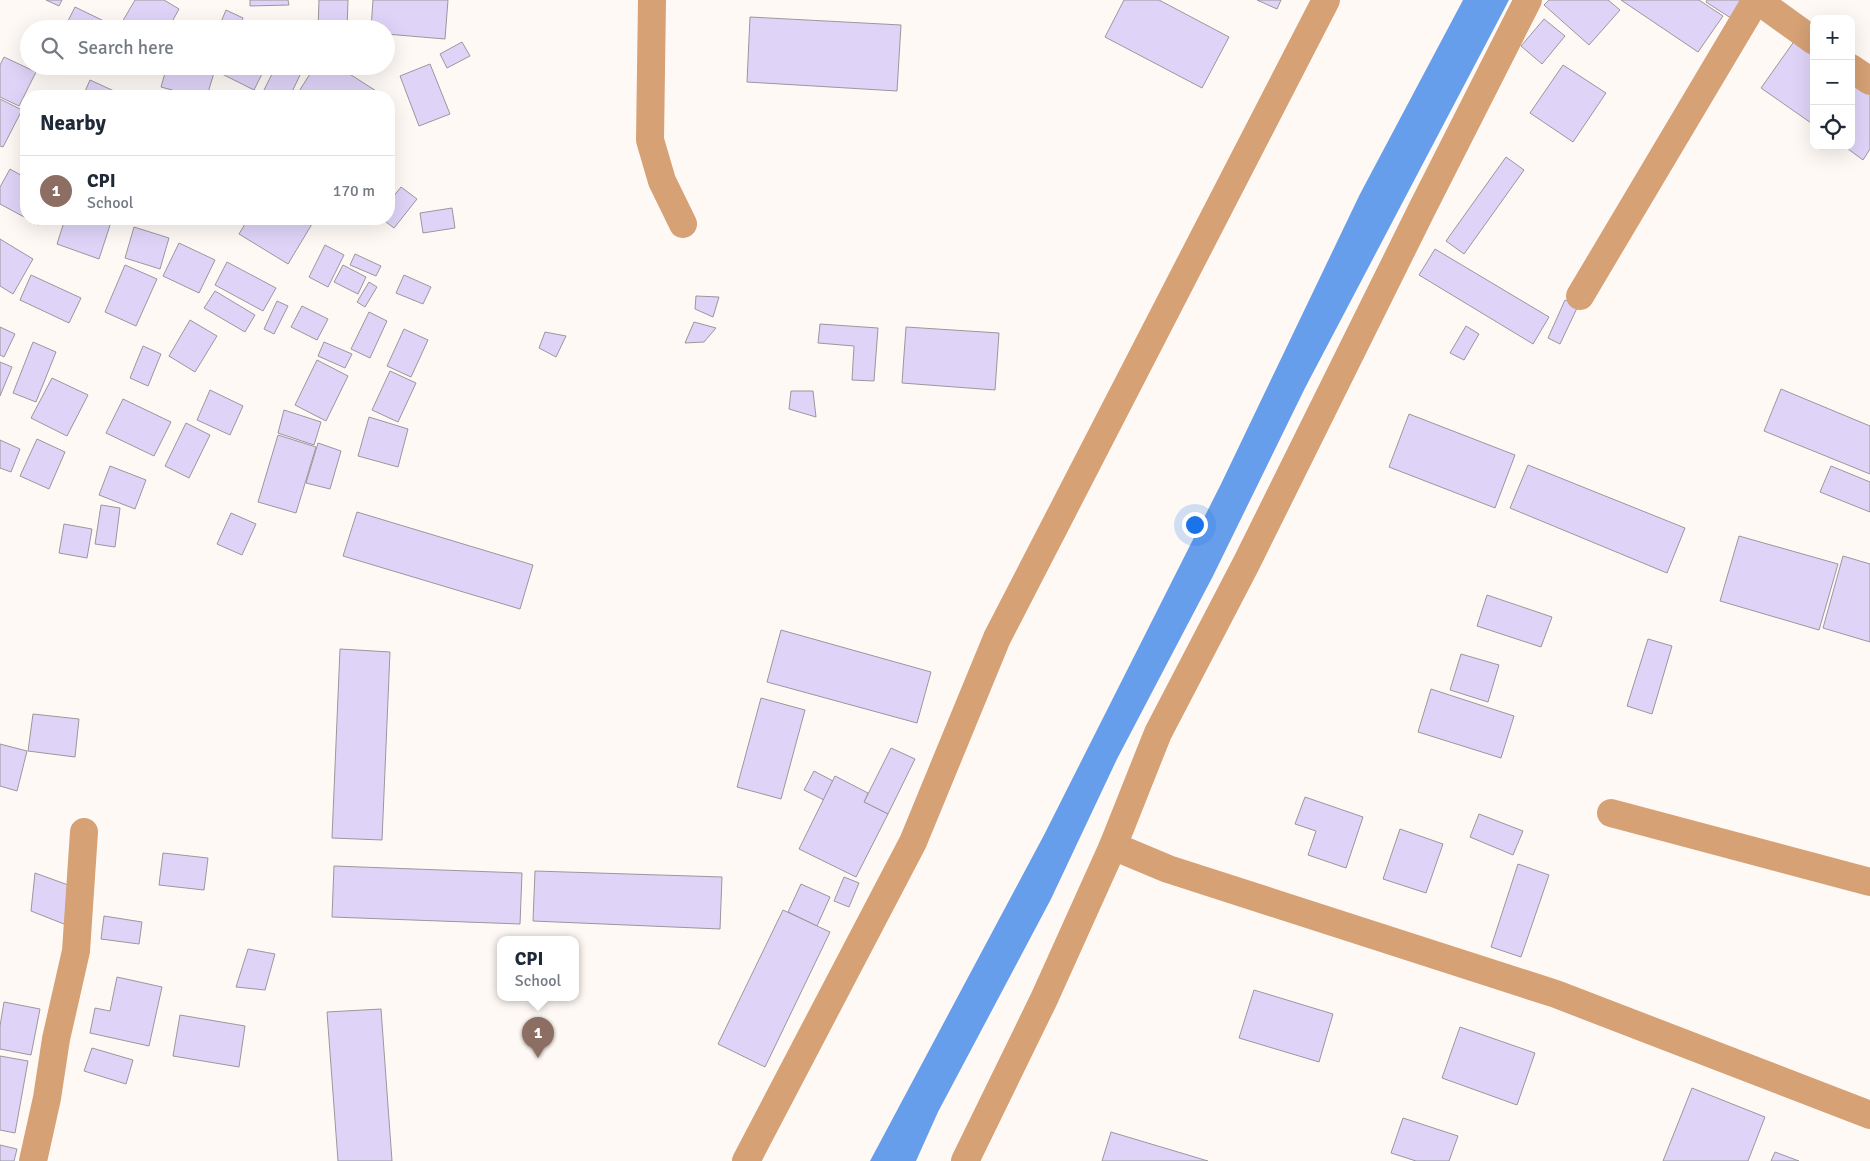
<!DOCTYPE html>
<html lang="en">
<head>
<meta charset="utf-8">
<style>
  :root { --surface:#fff; --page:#f2f2f3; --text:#1f2937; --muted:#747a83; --line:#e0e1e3; --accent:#0f766e }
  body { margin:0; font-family:Signika,sans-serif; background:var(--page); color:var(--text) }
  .controls { position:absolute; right:15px; top:15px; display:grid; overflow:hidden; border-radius:10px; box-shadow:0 5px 20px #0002 }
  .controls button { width:45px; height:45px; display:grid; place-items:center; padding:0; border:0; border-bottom:1px solid var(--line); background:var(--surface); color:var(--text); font:25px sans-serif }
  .you { position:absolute; left:1194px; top:524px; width:18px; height:18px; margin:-12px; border:4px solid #fff; border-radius:50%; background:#1a73e8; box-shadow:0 0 0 8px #1a73e833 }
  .badge { display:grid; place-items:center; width:32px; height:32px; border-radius:50%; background:var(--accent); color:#fff; font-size:16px; font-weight:700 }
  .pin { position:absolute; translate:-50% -41px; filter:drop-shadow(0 1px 2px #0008) }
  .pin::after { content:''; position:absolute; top:26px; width:18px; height:15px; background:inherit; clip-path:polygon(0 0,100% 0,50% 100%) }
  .popup { position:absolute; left:497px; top:936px; width:82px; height:65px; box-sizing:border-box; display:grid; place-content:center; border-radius:10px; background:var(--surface); filter:drop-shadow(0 1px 4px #0005); font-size:16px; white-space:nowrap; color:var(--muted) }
  .popup b { font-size:19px; color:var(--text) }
  .popup::after { content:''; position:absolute; left:50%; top:100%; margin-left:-10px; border:10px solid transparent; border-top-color:var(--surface) }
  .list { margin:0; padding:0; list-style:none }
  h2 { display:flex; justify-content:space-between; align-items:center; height:65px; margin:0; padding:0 20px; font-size:21px }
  h2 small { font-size:16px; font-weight:400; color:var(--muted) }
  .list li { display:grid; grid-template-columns:32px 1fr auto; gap:15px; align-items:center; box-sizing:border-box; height:70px; padding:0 20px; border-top:1px solid var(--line) }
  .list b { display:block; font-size:19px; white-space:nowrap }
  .list p { margin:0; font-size:16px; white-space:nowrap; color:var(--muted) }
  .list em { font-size:16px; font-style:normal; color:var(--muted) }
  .icon { flex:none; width:28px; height:28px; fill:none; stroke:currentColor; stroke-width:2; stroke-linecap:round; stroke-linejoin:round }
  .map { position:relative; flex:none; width:1870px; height:1161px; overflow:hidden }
  .search { position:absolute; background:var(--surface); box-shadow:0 5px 20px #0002; left:20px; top:20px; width:375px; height:55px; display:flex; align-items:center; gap:12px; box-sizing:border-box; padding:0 18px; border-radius:28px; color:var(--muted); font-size:19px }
  .panel { position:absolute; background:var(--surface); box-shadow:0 5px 20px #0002; left:20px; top:90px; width:375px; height:135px; border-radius:20px }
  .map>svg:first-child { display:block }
</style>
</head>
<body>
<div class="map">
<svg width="1870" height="1161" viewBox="0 0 1870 1161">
  <rect width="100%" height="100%" fill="#fff9f5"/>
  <!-- water -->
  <polygon fill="#669eeb" points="1463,0 1509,0 1305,388 1213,576 1117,759 1051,899 938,1112 916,1161 870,1161 1044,835 1221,484 1360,194"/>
  <!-- building -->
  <g fill="#dfd4f8" stroke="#99989d">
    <polygon points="46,0 62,0 59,6"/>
    <polygon points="135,0 164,0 179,9 168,29 118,29"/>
    <polygon points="250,0 288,0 289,5 250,6"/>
    <polygon points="319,0 348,0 347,29 318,29"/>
    <polygon points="373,0 448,0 445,39 386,34 386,29 371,29"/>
    <polygon points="1124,0 1159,0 1229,37 1202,88 1105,37"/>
    <polygon points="1257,0 1281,0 1277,9"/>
    <polygon points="1549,0 1608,0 1620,10 1589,45 1544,5"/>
    <polygon points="1621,0 1699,0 1723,16 1698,52"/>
    <polygon points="1707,0 1750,0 1737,22 1706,2"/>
    <polygon points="75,7 108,23 105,29 64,29"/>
    <polygon points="226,10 243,18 238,29 218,29"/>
    <polygon points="750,17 901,25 897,91 747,82"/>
    <polygon points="1544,19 1565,36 1542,64 1521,46"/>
    <polygon points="1800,33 1814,43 1814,125 1761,88"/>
    <polygon points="462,42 470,56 447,68 440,54"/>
    <polygon points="4,57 36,72 19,106 0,97 0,65"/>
    <polygon points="430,64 450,114 419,126 400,76"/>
    <polygon points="1563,65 1606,93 1573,142 1530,113"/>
    <polygon points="167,66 216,66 207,96 194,96 161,87"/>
    <polygon points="226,66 266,66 254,90 222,74"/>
    <polygon points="276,66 282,66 300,75 290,96 272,96 263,92"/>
    <polygon points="315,66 337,66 384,96 296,96"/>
    <polygon points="1851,70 1870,83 1870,149 1863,160 1844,146 1851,146"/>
    <polygon points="90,80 125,96 83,96"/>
    <polygon points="0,99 22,110 3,147 0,146"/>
    <polygon points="1506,157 1524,170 1464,254 1446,241"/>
    <polygon points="10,169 26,178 26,218 0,204 0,187"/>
    <polygon points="401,187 417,199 394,228 382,219 389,219 389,202"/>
    <polygon points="452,208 455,228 423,233 420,213"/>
    <polygon points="27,219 43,219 39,225"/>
    <polygon points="65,219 112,219 99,259 57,244"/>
    <polygon points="248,219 303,219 312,224 288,264 239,234"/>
    <polygon points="134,227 169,238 160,269 125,258"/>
    <polygon points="0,239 33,259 13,294 0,286"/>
    <polygon points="179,243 215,260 199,293 163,276"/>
    <polygon points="325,245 344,255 328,287 309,277"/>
    <polygon points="1435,249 1549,317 1533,344 1419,275"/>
    <polygon points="355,254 381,266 376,276 350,265"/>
    <polygon points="227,262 276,288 263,311 215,285"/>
    <polygon points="125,265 157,279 136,326 105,312"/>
    <polygon points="343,265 366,277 358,294 334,282"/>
    <polygon points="31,275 81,298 69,323 20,300"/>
    <polygon points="404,275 431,287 423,304 396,293"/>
    <polygon points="369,282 377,287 365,307 357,302"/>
    <polygon points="215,291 255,315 245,332 204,308"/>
    <polygon points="696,296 719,297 713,317 695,309"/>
    <polygon points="1565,300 1578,306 1560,344 1548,338"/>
    <polygon points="277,301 288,306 274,334 264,329"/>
    <polygon points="302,306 328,319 317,340 291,327"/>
    <polygon points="369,312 387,321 370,358 351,349"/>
    <polygon points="190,320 217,336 195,372 169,356"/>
    <polygon points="694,322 716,328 704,342 685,343"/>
    <polygon points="820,324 878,328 874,381 852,380 854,346 818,343"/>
    <polygon points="1466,326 1479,334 1464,360 1450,353"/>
    <polygon points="0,327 15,334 4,357 0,355"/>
    <polygon points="906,327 999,333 995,390 902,383"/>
    <polygon points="404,329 428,340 411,377 387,366"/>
    <polygon points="545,332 566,336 556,357 539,348"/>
    <polygon points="33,342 56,352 36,402 13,393"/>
    <polygon points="324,342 352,354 345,368 318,356"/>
    <polygon points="143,346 161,354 148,386 130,378"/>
    <polygon points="317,360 348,376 326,421 295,405"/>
    <polygon points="0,362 12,367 0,396"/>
    <polygon points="390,371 416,383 398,422 372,410"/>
    <polygon points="52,378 88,395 67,436 31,418"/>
    <polygon points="1781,389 1870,426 1870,474 1764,431"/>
    <polygon points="210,390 243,406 230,435 197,420"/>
    <polygon points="791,391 813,391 816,417 789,409"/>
    <polygon points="123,399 171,422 154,456 106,433"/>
    <polygon points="284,410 321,422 314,445 278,433"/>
    <polygon points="1409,414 1515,455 1495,508 1389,467"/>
    <polygon points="369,417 408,429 398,467 358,456"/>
    <polygon points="186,423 210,435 189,478 165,466"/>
    <polygon points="278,435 316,447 296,513 258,502"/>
    <polygon points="37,439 65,452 49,489 20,476"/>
    <polygon points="0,440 20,449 11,472 0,468"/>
    <polygon points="318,443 341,451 330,489 306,483"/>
    <polygon points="1528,465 1685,528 1667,573 1510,508"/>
    <polygon points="110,466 146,480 135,509 99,495"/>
    <polygon points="1831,466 1870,482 1870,512 1820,492"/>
    <polygon points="101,505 120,508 115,547 95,544"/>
    <polygon points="357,512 533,565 520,609 343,556"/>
    <polygon points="231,513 256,524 242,555 217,544"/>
    <polygon points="64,524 92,529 87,558 59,553"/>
    <polygon points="1739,536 1838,564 1819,630 1720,601"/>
    <polygon points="1843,556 1870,564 1870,642 1823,628"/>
    <polygon points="1487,595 1552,617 1541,647 1477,626"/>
    <polygon points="781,630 931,672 917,723 767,682"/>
    <polygon points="1648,639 1672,646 1652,714 1627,706"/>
    <polygon points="340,649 390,652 382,840 332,838"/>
    <polygon points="1461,654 1499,665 1488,702 1450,690"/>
    <polygon points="1431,689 1514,716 1501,758 1418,732"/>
    <polygon points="761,698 805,710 781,799 737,787"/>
    <polygon points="33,714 79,719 75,757 28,751"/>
    <polygon points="0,744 27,751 17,791 0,786"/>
    <polygon points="891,748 915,759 888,814 864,802"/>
    <polygon points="814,771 833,781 824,800 804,790"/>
    <polygon points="835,776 868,793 864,802 888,814 856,877 799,849"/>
    <polygon points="1305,797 1363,817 1346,868 1308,855 1316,831 1295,824"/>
    <polygon points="1479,814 1523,831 1513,855 1470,837"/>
    <polygon points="1400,829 1443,844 1426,893 1383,879"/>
    <polygon points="163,853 208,858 204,890 159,885"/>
    <polygon points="1518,864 1549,875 1521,957 1491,947"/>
    <polygon points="334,866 522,873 520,924 332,917"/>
    <polygon points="535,871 722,877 720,929 533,921"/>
    <polygon points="35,873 71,886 69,926 31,911"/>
    <polygon points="844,877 859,883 849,907 834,901"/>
    <polygon points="801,884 830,897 817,926 788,912"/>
    <polygon points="783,910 830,932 765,1067 718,1044"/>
    <polygon points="104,916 142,922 139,944 101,939"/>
    <polygon points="248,949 275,954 265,990 236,987"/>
    <polygon points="117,977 162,987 149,1046 90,1033 95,1008 110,1011"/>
    <polygon points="1254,990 1333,1014 1319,1062 1239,1038"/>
    <polygon points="4,1002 40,1009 31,1055 0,1049 0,1026"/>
    <polygon points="381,1009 392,1161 338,1161 327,1012"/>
    <polygon points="180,1015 245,1026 239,1067 173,1056"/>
    <polygon points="1460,1027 1535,1053 1517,1105 1442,1078"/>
    <polygon points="92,1048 133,1060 126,1084 84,1071"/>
    <polygon points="0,1056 28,1061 15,1133 0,1130"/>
    <polygon points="1692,1088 1765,1117 1748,1161 1663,1161"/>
    <polygon points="1403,1118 1458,1136 1449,1161 1416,1161 1391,1153"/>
    <polygon points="1111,1132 1208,1161 1102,1161"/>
    <polygon points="0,1145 17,1149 14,1161 0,1161"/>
    <polygon points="1775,1152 1799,1161 1771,1161"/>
  </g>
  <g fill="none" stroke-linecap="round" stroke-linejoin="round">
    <!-- minor -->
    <g stroke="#d5a175" stroke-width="28">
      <polyline points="652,0 650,140 662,181 683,224"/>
      <polyline points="1757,0 1814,41"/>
      <polyline points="1851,68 1870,81"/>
      <polyline points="1580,296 1756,0"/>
      <polyline points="1611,813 1870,882"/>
      <polyline points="1113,846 1168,869 1556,994 1870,1115"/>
      <polyline points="33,1161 47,1098 56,1039 76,951 84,832"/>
      <polyline points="746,1161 913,842 997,638 1326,0"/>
      <polyline points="965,1161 1044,999 1113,846 1158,733 1247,562 1422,209 1528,0"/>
    </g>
  </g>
</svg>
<div class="controls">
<button>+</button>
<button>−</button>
<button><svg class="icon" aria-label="locate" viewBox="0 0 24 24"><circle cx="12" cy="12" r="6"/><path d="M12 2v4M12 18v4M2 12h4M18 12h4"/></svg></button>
</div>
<div class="you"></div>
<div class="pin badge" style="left:538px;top:1058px;background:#8d6e63">1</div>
<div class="popup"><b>CPI</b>School</div>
<div class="search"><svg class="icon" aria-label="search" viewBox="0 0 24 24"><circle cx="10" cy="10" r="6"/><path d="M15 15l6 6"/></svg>Search here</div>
<section class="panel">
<h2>Nearby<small></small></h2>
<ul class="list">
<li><span class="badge" style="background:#8d6e63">1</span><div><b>CPI</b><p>School</p></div><em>170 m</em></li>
</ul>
</section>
</div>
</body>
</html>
